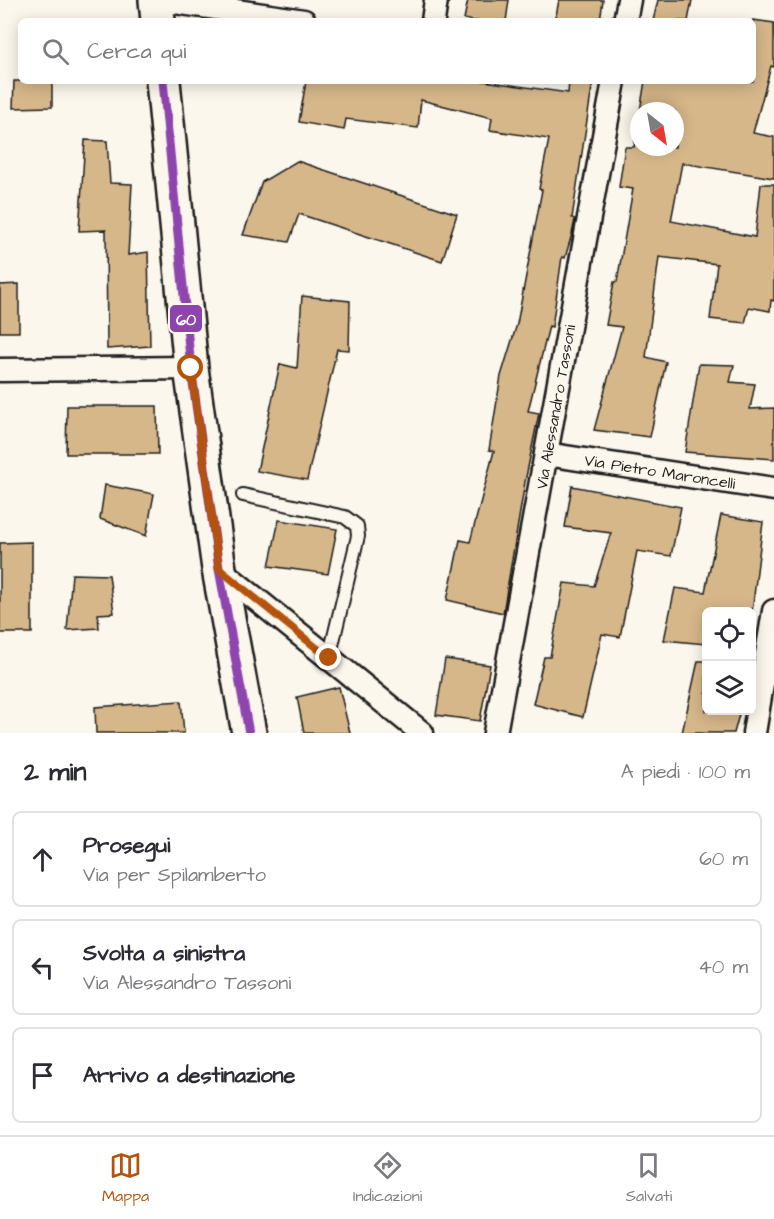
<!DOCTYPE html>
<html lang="it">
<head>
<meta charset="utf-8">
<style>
  :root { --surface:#fff; --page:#f7f7f7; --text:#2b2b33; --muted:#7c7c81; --line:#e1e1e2; --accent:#b45309 }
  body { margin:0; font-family:"Architects Daughter",sans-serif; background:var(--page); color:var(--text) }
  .controls { position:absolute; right:18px; bottom:18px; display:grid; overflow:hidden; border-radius:9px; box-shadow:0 3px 15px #0003 }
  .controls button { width:54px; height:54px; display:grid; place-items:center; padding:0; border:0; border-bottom:2px solid var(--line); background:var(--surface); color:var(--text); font:30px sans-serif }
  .compass { position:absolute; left:630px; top:102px; width:54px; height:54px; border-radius:50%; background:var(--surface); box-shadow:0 3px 15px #0003; rotate:149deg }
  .stop { position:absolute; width:18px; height:18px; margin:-14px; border:4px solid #b45309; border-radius:50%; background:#fff }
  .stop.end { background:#b45309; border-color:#fff; box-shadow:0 2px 6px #0008 }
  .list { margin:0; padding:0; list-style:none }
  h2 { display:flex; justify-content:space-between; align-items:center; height:78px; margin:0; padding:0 24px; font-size:26px }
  h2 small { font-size:20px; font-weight:400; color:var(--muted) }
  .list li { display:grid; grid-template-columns:39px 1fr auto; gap:18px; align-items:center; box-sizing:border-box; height:96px; margin:0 12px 12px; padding:0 12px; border:2px solid var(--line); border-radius:9px }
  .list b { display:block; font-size:22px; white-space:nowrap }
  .list p { margin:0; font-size:20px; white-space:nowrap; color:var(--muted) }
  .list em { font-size:20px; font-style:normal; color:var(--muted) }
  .icon { flex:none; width:33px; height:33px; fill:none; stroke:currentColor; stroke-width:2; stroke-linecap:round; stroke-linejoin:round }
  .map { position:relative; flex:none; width:774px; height:733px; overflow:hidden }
  .search { position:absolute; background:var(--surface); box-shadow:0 3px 15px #0003; left:18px; right:18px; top:18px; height:66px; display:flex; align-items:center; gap:15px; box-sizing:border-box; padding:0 21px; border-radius:9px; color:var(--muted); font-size:22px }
  .sheet { height:402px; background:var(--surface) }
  nav { display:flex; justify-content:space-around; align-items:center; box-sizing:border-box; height:84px; border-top:2px solid var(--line); background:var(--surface); font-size:16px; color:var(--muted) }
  nav a { display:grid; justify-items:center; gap:3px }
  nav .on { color:var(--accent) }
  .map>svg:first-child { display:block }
</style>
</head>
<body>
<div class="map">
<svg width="774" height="733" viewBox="0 0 774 733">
  <rect width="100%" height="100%" fill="#fbf7ec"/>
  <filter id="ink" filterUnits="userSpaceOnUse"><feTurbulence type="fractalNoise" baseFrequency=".0167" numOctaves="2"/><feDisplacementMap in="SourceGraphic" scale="12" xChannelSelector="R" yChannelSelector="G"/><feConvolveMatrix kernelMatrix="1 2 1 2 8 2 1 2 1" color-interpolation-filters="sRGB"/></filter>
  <g filter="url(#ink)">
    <!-- building -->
    <g fill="#d6b78a" stroke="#1c1c1c" stroke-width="1.5">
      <polygon points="468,0 509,0 506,21 474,21 464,19"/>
      <polygon points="559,0 603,0 600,21 555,21"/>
      <polygon points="658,0 692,0 688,21 653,21"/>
      <polygon points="753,20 774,23 774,67 771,66 753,133 774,137 774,178 682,163 671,221 755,237 761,184 774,184 774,301 771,300 770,311 749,307 745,323 710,319 717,264 659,257 646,357 666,362 650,437 594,430 622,327 606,325 614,282 617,282 633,189 619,187 625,147 634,147 639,117 639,147 675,147 675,111 640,111 645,81 753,81"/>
      <polygon points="14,81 52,81 52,107 13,108"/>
      <polygon points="306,81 484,81 568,93 569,81 593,81 572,218 575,219 572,234 565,258 562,257 552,327 549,326 528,411 539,413 525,482 503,613 447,600 460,540 470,542 494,451 489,450 501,376 517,324 542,190 539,189 549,139 490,130 492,118 421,100 418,128 346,119 344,130 299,122"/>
      <polygon points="85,140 107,141 110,183 132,184 128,255 148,252 150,346 107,349 106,230 79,231"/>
      <polygon points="297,161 457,214 442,261 299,214 289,242 243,235 262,182"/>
      <polygon points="19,284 19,332 0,332 0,285"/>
      <polygon points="302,296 350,301 349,350 337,349 307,480 257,471 280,364 297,368"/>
      <polygon points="699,364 734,365 730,382 755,384 750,409 774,408 774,459 685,452"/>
      <polygon points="67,406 157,406 158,454 66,454"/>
      <polygon points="105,485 154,494 146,536 100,519"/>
      <polygon points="572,486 681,507 671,556 637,551 620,637 602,634 583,717 533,704 544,657 550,657 564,583 594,586 611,533 565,527"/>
      <polygon points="721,515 763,522 752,612 706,612 706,644 664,640 675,588 705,592"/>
      <polygon points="279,520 337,529 328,574 269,566"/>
      <polygon points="32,542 32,633 0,633 0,543"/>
      <polygon points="72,574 109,575 114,613 98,614 99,628 67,630"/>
      <polygon points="445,659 490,665 480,721 436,715"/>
      <polygon points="698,661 706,661 706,711 740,711 734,733 682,733"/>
      <polygon points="339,687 350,733 304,733 297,697"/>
      <polygon points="181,701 184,733 96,733 95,707"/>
    </g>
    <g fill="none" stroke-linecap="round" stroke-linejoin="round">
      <!-- lane casing -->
      <g stroke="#1c1c1c" stroke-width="16">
        <polyline id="lane" points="243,495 345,517 357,526 358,536 329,658"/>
      </g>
      <!-- street casing -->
      <g stroke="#1c1c1c" stroke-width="27">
        <g id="street">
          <polyline points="161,0 304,21"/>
          <polyline points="433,21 436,0"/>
          <polyline points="625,21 629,0"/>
          <polyline points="0,370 191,368"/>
          <polyline points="546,454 774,489"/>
          <polyline points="219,569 422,733"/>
          <polyline points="495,733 614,81"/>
          <polyline points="754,733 774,611"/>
        </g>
      </g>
      <!-- primary casing -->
      <g stroke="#1c1c1c" stroke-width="38">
        <g id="primary">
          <polyline points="156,0 158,21"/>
          <polyline points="163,81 191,368 219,569 249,733"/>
        </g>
      </g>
      <!-- lane -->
      <use href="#lane" stroke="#fbf7ec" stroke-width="12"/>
      <!-- street -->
      <use href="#street" stroke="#fbf7ec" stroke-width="22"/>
      <!-- primary -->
      <use href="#primary" stroke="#fbf7ec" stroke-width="33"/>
      <!-- bus-1 casing -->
      <g stroke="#fbf7ec" stroke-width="14">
        <polyline id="bus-1" points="163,81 191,368 219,569 249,733"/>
      </g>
      <!-- bus-1 -->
      <use href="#bus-1" stroke="#8e44ad" stroke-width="9"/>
    </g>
  </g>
  <g fill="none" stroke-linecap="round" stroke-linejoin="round" filter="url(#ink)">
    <!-- route -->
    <polyline stroke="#b45309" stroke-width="8" points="191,368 219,569 329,658"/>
  </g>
  <g text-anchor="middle" stroke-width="4.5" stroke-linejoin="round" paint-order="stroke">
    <!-- street labels -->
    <g font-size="16" fill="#1c1c1c" stroke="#fbf7ec">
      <text transform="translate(555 407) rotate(-80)" y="6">Via Alessandro Tassoni</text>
      <text transform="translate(660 471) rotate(9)" y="6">Via Pietro Maroncelli</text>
    </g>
  </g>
  <rect stroke="#fbf7ec" stroke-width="2" x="169" y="304" width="34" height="29" rx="6" fill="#8e44ad"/>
  <g font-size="16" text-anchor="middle" font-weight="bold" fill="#fff">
    <text x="186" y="325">60</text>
  </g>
</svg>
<div class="controls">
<button><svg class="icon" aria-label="locate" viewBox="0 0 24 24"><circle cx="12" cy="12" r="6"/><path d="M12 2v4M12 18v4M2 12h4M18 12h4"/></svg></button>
<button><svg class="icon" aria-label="layers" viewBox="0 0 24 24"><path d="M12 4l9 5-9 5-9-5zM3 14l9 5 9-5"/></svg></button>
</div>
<svg class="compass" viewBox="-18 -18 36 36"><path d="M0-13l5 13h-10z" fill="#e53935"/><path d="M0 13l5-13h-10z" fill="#7c7c81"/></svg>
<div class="stop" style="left:191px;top:368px"></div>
<div class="stop end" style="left:329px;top:658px"></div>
<div class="search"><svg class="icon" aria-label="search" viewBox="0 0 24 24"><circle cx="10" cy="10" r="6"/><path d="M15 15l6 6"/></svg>Cerca qui</div>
</div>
<section class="sheet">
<h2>2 min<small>A piedi · 100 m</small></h2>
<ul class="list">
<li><svg class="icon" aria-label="ahead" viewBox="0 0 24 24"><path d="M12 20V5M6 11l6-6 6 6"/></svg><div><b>Prosegui</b><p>Via per Spilamberto</p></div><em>60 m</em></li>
<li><svg class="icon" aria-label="left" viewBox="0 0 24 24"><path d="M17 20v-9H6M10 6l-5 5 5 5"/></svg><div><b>Svolta a sinistra</b><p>Via Alessandro Tassoni</p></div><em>40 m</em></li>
<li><svg class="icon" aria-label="arrive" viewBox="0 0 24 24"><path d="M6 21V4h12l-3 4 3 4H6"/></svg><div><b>Arrivo a destinazione</b></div></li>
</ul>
</section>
<nav>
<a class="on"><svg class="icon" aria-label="map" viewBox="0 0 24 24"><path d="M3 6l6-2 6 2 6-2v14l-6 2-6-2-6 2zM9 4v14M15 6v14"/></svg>Mappa</a>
<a><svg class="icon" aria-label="directions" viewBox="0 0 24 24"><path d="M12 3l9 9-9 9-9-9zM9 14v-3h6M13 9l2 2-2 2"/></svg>Indicazioni</a>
<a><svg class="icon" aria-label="saved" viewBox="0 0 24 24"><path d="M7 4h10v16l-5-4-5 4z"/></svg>Salvati</a>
</nav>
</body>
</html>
